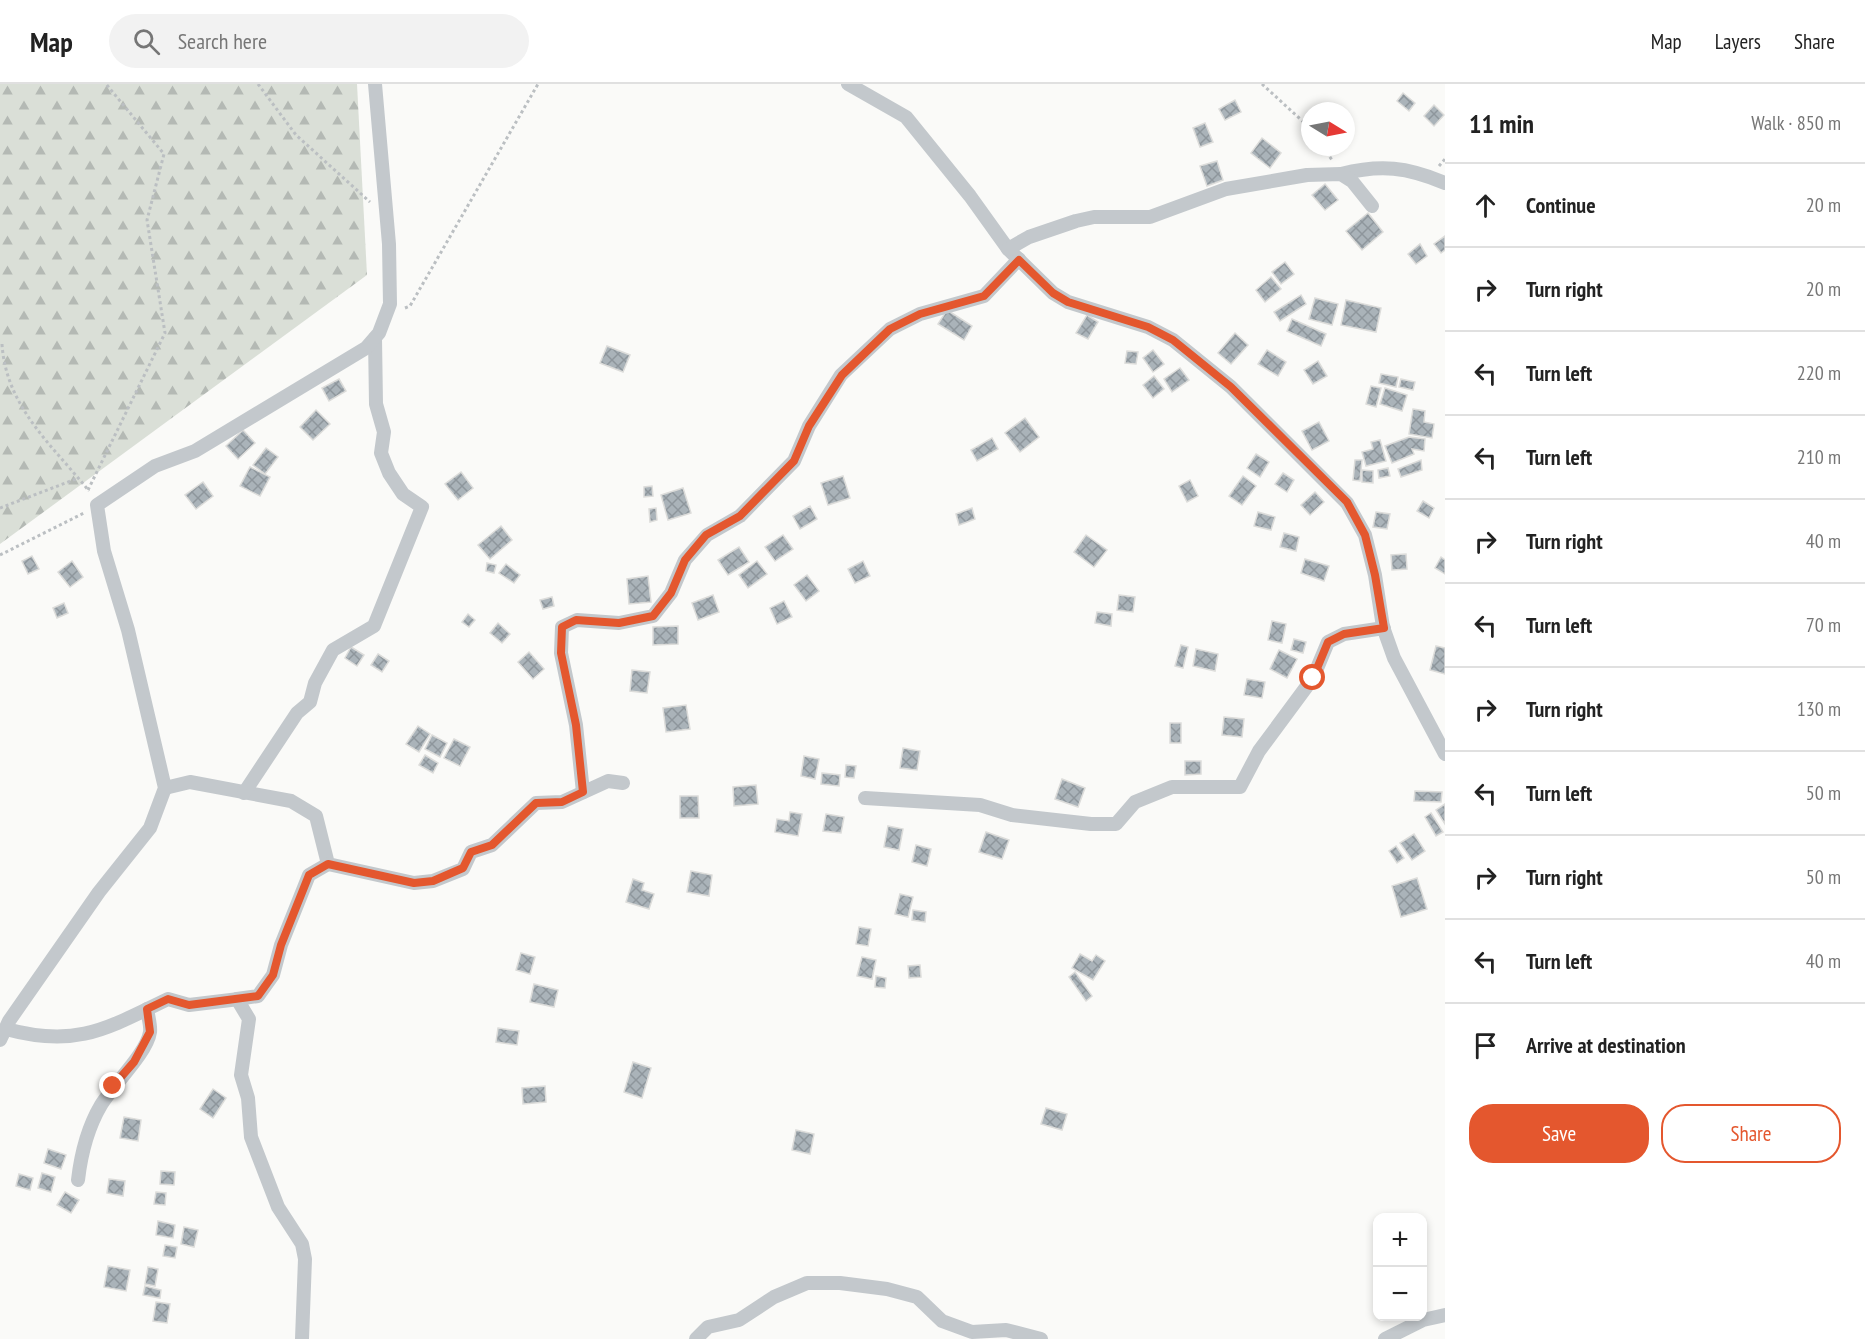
<!DOCTYPE html>
<html lang="en">
<head>
<meta charset="utf-8">
<style>
  :root { --surface:#fff; --page:#f2f2f2; --text:#222; --muted:#767676; --line:#e0e0e0; --accent:#e4572e }
  body { margin:0; font-family:"PT Sans Narrow",sans-serif; background:var(--page); color:var(--text) }
  .controls { position:absolute; right:18px; bottom:18px; display:grid; overflow:hidden; border-radius:12px; box-shadow:0 3px 9px #0003 }
  .controls button { width:54px; height:54px; display:grid; place-items:center; padding:0; border:0; border-bottom:2px solid var(--line); background:var(--surface); color:var(--text); font:30px sans-serif }
  .compass { position:absolute; left:1301px; top:18px; width:54px; height:54px; border-radius:50%; background:var(--surface); box-shadow:0 3px 9px #0003; rotate:100deg }
  .stop { position:absolute; width:18px; height:18px; margin:-14px; border:4px solid #e4572e; border-radius:50%; background:#fff }
  .stop.end { background:#e4572e; border-color:#fff; box-shadow:0 2px 6px #0008 }
  .list { margin:0; padding:0; list-style:none }
  h2 { display:flex; justify-content:space-between; align-items:center; height:78px; margin:0; padding:0 24px; font-size:26px }
  h2 small { font-size:20px; font-weight:400; color:var(--muted) }
  .list li { display:grid; grid-template-columns:39px 1fr auto; gap:18px; align-items:center; box-sizing:border-box; height:84px; padding:0 24px; border-top:2px solid var(--line) }
  .list b { display:block; font-size:22px; white-space:nowrap }
  .list em { font-size:20px; font-style:normal; color:var(--muted) }
  .actions { display:flex; gap:12px; padding:18px 24px }
  .actions a { flex:1; padding:14px 0; border:2px solid var(--accent); border-radius:24px; text-align:center; font-size:21px; color:var(--accent) }
  .actions .main { background:var(--accent); color:#fff }
  .icon { flex:none; width:33px; height:33px; fill:none; stroke:currentColor; stroke-width:2; stroke-linecap:round; stroke-linejoin:round }
  .map { position:relative; flex:none; width:1445px; height:1255px; overflow:hidden }
  header { display:flex; align-items:center; gap:36px; box-sizing:border-box; height:84px; padding:0 30px; background:var(--surface); border-bottom:2px solid var(--line) }
  header strong { font-size:28px }
  nav { display:flex; gap:33px; margin-inline-start:auto; font-size:21px }
  .search { width:420px; height:54px; background:var(--page); display:flex; align-items:center; gap:15px; box-sizing:border-box; padding:0 21px; border-radius:33px; color:var(--muted); font-size:22px }
  main { display:flex }
  aside { flex:1; background:var(--surface) }
  .map>svg:first-child { display:block }
</style>
</head>
<body>
<header>
<strong>Map</strong>
<div class="search"><svg class="icon" aria-label="search" viewBox="0 0 24 24"><circle cx="10" cy="10" r="6"/><path d="M15 15l6 6"/></svg>Search here</div>
<nav><a>Map</a><a>Layers</a><a>Share</a></nav>
</header>
<main>
<div class="map">
<svg width="1445" height="1255" viewBox="0 0 1445 1255">
  <defs>
    <pattern id="forest-firs" width="22" height="20" patternUnits="userSpaceOnUse" patternTransform="scale(1.5)"><rect width="22" height="20" fill="#dadfd7"/><path d="M5 1l3.5 6h-7zM16 11l3.5 6h-7z" fill="#b4b9b4"/></pattern>
    <pattern id="building-cross-hatch" width="8" height="8" patternUnits="userSpaceOnUse" patternTransform="scale(1.5)"><rect width="8" height="8" fill="#aab3b9"/><path d="M0 0l8 8M0 8l8-8" fill="none" stroke="#8e969c"/></pattern>
  </defs>
  <rect width="100%" height="100%" fill="#fafaf8"/>
  <!-- forest -->
  <polygon fill="url(#forest-firs)" points="0,0 357,0 367,191 0,460"/>
  <!-- building -->
  <g fill="url(#building-cross-hatch)" stroke="#dcdcda" stroke-width="1.5">
    <polygon points="1403,9 1415,19 1409,27 1397,17"/>
    <polygon points="1235,16 1241,28 1225,36 1219,25"/>
    <polygon points="1434,21 1444,31 1434,42 1424,32"/>
    <polygon points="1205,39 1213,58 1200,63 1193,44"/>
    <polygon points="1262,54 1281,69 1270,84 1251,69"/>
    <polygon points="1217,77 1223,96 1207,102 1200,82"/>
    <polygon points="1325,100 1338,116 1325,126 1312,111"/>
    <polygon points="1368,129 1383,148 1362,166 1346,147"/>
    <polygon points="1445,152 1445,166 1441,169 1434,160"/>
    <polygon points="1420,160 1427,172 1416,180 1408,170"/>
    <polygon points="1285,178 1294,190 1281,200 1272,188"/>
    <polygon points="1271,193 1281,205 1265,218 1256,206"/>
    <polygon points="1301,211 1306,220 1280,237 1274,228"/>
    <polygon points="1315,214 1338,220 1332,241 1309,235"/>
    <polygon points="1346,216 1381,224 1376,248 1341,241"/>
    <polygon points="947,226 972,242 964,256 938,240"/>
    <polygon points="1087,231 1098,238 1088,255 1076,249"/>
    <polygon points="1292,235 1326,250 1321,262 1287,247"/>
    <polygon points="1235,249 1248,261 1231,280 1218,269"/>
    <polygon points="607,262 630,271 623,288 600,279"/>
    <polygon points="1153,266 1164,280 1153,288 1143,274"/>
    <polygon points="1267,266 1286,278 1278,292 1258,280"/>
    <polygon points="1127,267 1138,268 1136,280 1125,279"/>
    <polygon points="1318,277 1327,292 1313,300 1304,286"/>
    <polygon points="1180,284 1189,296 1172,308 1164,295"/>
    <polygon points="1381,290 1398,293 1396,303 1379,299"/>
    <polygon points="1154,292 1164,305 1153,314 1143,301"/>
    <polygon points="339,295 346,307 329,317 322,304"/>
    <polygon points="1401,295 1415,298 1413,306 1399,303"/>
    <polygon points="1371,302 1381,304 1376,323 1366,320"/>
    <polygon points="1385,304 1407,311 1402,327 1380,320"/>
    <polygon points="1413,325 1425,327 1424,338 1434,340 1432,354 1409,350"/>
    <polygon points="316,326 330,340 313,356 300,343"/>
    <polygon points="1025,334 1039,353 1020,368 1005,349"/>
    <polygon points="1319,338 1329,357 1312,366 1302,347"/>
    <polygon points="243,346 255,359 238,375 226,362"/>
    <polygon points="1409,353 1425,355 1424,367 1412,365 1414,370 1392,379 1385,362"/>
    <polygon points="992,354 998,365 977,377 971,366"/>
    <polygon points="1380,356 1386,377 1366,382 1362,368 1373,365 1371,358"/>
    <polygon points="266,364 278,373 265,390 253,381"/>
    <polygon points="1256,370 1269,378 1260,393 1247,384"/>
    <polygon points="1355,376 1362,376 1360,397 1353,396"/>
    <polygon points="1421,376 1422,386 1401,393 1398,385"/>
    <polygon points="250,383 270,393 260,412 240,402"/>
    <polygon points="1388,384 1390,392 1379,394 1378,386"/>
    <polygon points="1362,386 1373,387 1373,399 1362,398"/>
    <polygon points="461,388 473,404 458,416 445,400"/>
    <polygon points="1283,389 1294,396 1287,408 1275,400"/>
    <polygon points="843,392 850,414 828,421 821,399"/>
    <polygon points="1243,392 1256,402 1242,421 1229,412"/>
    <polygon points="1190,396 1198,412 1187,418 1179,402"/>
    <polygon points="203,398 213,412 196,425 185,411"/>
    <polygon points="652,402 653,412 644,413 644,403"/>
    <polygon points="683,404 691,429 668,436 661,411"/>
    <polygon points="1315,408 1324,418 1310,431 1301,421"/>
    <polygon points="1423,417 1434,424 1429,434 1417,427"/>
    <polygon points="810,422 817,435 800,445 793,432"/>
    <polygon points="656,424 657,436 650,438 649,425"/>
    <polygon points="972,424 975,435 959,441 956,430"/>
    <polygon points="1258,428 1275,433 1271,446 1254,442"/>
    <polygon points="1376,428 1390,430 1387,445 1373,443"/>
    <polygon points="501,442 512,456 490,475 478,461"/>
    <polygon points="1284,449 1299,453 1296,467 1280,463"/>
    <polygon points="783,451 793,465 775,477 765,463"/>
    <polygon points="1086,451 1107,466 1094,483 1074,468"/>
    <polygon points="739,463 749,478 728,491 718,476"/>
    <polygon points="1406,470 1407,485 1392,486 1391,471"/>
    <polygon points="32,472 39,485 28,490 22,477"/>
    <polygon points="1441,473 1445,476 1445,490 1435,484"/>
    <polygon points="1305,475 1329,482 1324,497 1301,489"/>
    <polygon points="72,477 83,493 70,503 58,488"/>
    <polygon points="757,477 767,490 748,504 739,491"/>
    <polygon points="863,477 870,492 855,499 848,485"/>
    <polygon points="487,479 496,481 494,489 486,487"/>
    <polygon points="506,480 520,491 514,499 499,489"/>
    <polygon points="807,491 819,507 806,517 794,501"/>
    <polygon points="648,492 651,518 629,520 627,495"/>
    <polygon points="713,511 719,528 698,536 692,519"/>
    <polygon points="1119,511 1135,513 1133,528 1117,526"/>
    <polygon points="552,513 554,522 543,525 540,516"/>
    <polygon points="784,517 792,533 777,540 770,524"/>
    <polygon points="64,519 68,529 57,534 53,524"/>
    <polygon points="1097,528 1112,530 1111,542 1095,539"/>
    <polygon points="468,530 475,536 469,543 462,538"/>
    <polygon points="1272,537 1286,540 1282,559 1268,556"/>
    <polygon points="498,539 510,550 502,559 490,549"/>
    <polygon points="678,542 678,560 653,561 653,543"/>
    <polygon points="1294,555 1306,558 1303,569 1291,566"/>
    <polygon points="1181,561 1188,563 1183,584 1175,582"/>
    <polygon points="1436,562 1445,564 1445,590 1430,586"/>
    <polygon points="351,563 364,571 357,582 345,574"/>
    <polygon points="1196,565 1218,570 1215,587 1193,582"/>
    <polygon points="1279,566 1297,575 1287,594 1270,585"/>
    <polygon points="529,568 544,585 533,595 518,578"/>
    <polygon points="378,570 389,577 382,588 371,581"/>
    <polygon points="632,586 650,588 647,609 630,607"/>
    <polygon points="1247,595 1265,598 1262,614 1244,611"/>
    <polygon points="686,621 690,645 666,648 663,624"/>
    <polygon points="1224,633 1244,635 1242,653 1222,651"/>
    <rect x="1170" y="639" width="11" height="20"/>
    <polygon points="418,642 430,650 419,668 406,660"/>
    <polygon points="432,651 447,659 440,673 425,665"/>
    <polygon points="454,655 470,663 460,682 444,674"/>
    <polygon points="903,664 920,667 917,686 900,684"/>
    <polygon points="425,671 438,679 433,689 419,681"/>
    <polygon points="804,672 819,675 815,695 801,692"/>
    <polygon points="1185,677 1201,677 1201,690 1185,691"/>
    <polygon points="846,681 856,682 854,694 845,693"/>
    <polygon points="822,689 840,691 839,702 821,700"/>
    <polygon points="1062,695 1085,704 1078,723 1055,715"/>
    <polygon points="756,701 758,720 734,722 733,703"/>
    <polygon points="1415,707 1442,708 1441,718 1414,717"/>
    <polygon points="680,712 698,712 699,734 680,734"/>
    <polygon points="1445,720 1445,740 1436,726"/>
    <polygon points="790,728 802,730 798,752 775,748 777,735 789,737"/>
    <polygon points="1431,729 1443,748 1436,752 1425,733"/>
    <polygon points="826,730 844,733 841,749 823,747"/>
    <polygon points="888,742 903,745 899,766 884,763"/>
    <polygon points="986,748 1009,756 1002,775 979,768"/>
    <polygon points="1414,750 1425,767 1412,776 1400,759"/>
    <polygon points="916,761 931,765 927,782 912,778"/>
    <polygon points="1396,762 1404,774 1397,779 1389,767"/>
    <polygon points="691,787 712,791 709,812 687,808"/>
    <polygon points="1417,794 1427,825 1401,833 1392,802"/>
    <polygon points="633,795 644,799 642,806 654,810 649,825 626,818"/>
    <polygon points="900,810 913,813 908,833 895,830"/>
    <polygon points="913,826 926,828 925,838 912,836"/>
    <polygon points="859,843 871,845 868,862 856,860"/>
    <polygon points="521,869 535,873 530,890 516,886"/>
    <polygon points="1080,870 1092,877 1096,871 1105,877 1093,896 1072,884"/>
    <polygon points="862,873 876,876 872,895 857,892"/>
    <polygon points="920,881 921,893 909,894 908,882"/>
    <polygon points="1075,888 1092,912 1086,917 1069,893"/>
    <polygon points="876,892 886,894 885,904 875,903"/>
    <polygon points="534,900 558,906 554,923 530,918"/>
    <polygon points="498,944 519,947 517,961 496,958"/>
    <polygon points="633,978 651,984 642,1014 624,1008"/>
    <polygon points="545,1002 546,1018 523,1020 522,1004"/>
    <polygon points="213,1005 226,1014 213,1034 200,1025"/>
    <polygon points="1046,1024 1067,1030 1062,1046 1041,1040"/>
    <polygon points="124,1033 141,1036 138,1057 120,1054"/>
    <polygon points="796,1046 814,1050 810,1070 792,1066"/>
    <polygon points="48,1065 66,1071 61,1085 44,1079"/>
    <polygon points="161,1087 175,1088 174,1101 160,1100"/>
    <polygon points="42,1089 55,1093 51,1108 38,1104"/>
    <polygon points="19,1090 33,1094 30,1106 16,1102"/>
    <polygon points="109,1095 125,1097 123,1112 107,1109"/>
    <polygon points="65,1108 79,1116 71,1129 57,1121"/>
    <polygon points="156,1108 166,1109 165,1121 154,1120"/>
    <polygon points="158,1137 175,1141 173,1154 156,1151"/>
    <polygon points="184,1143 198,1146 194,1163 181,1160"/>
    <polygon points="165,1161 177,1163 175,1174 163,1172"/>
    <polygon points="108,1182 130,1186 126,1207 104,1203"/>
    <polygon points="148,1183 158,1185 155,1202 145,1200"/>
    <polygon points="145,1202 161,1206 160,1214 143,1211"/>
    <polygon points="156,1218 170,1220 167,1239 153,1237"/>
  </g>
  <g fill="none" stroke-linecap="round" stroke-linejoin="round">
    <!-- path -->
    <g stroke="#bbbfc2" stroke-width="3" stroke-dasharray="3 3" stroke-linecap="butt">
      <polyline points="258,0 296,51 370,118"/>
      <polyline points="1262,0 1310,44"/>
      <polyline points="1323,63 1332,76"/>
      <polyline points="1439,82 1445,75"/>
      <polyline points="405,224 410,222 538,0"/>
      <path d="M2 260C6 323 52 361 89 407"/>
      <polyline points="88,406 165,249 147,136 164,70 106,0"/>
      <polyline points="0,424 76,395"/>
      <polyline points="0,471 84,429"/>
    </g>
    <!-- minor -->
    <g stroke="#c3c8cc" stroke-width="14">
      <polyline points="848,0 906,33 970,112 1008,165 1053,209 1068,218 1148,243 1173,256 1231,303 1347,419 1365,451 1375,491 1383,543 1394,574 1445,670"/>
      <path d="M1341 90C1381 80 1407 83 1445 99"/>
      <polyline points="1008,165 1029,153 1076,137 1094,133 1150,133 1226,105 1307,91 1341,90 1352,97 1372,122"/>
      <polyline points="165,704 190,698 291,717 316,732 328,780 414,799 433,797 463,785 471,768 492,761 536,719 562,718 608,697 623,699"/>
      <polyline points="583,708 576,641 561,569 562,543 577,536 619,539 653,532 671,509 685,476 707,451 740,432 794,377 809,342 841,291 890,245 920,230 984,212 1019,175"/>
      <polyline points="244,709 297,629 310,618 315,599 333,566 374,542 422,423 403,410 389,389 381,369 384,348 376,320 375,254"/>
      <polyline points="865,714 980,721 1012,731 1091,740 1116,740 1135,718 1172,703 1240,703 1259,667 1313,594 1328,558 1344,550 1384,544"/>
      <path d="M6 945C76 964 106 945 168 915L189 921 239 915"/>
      <polyline points="0,956 9,937 99,808 150,744 165,704 128,546 104,467 97,421 155,382 195,367 366,264 379,249 390,220 389,160 375,0"/>
      <path d="M78 1096C81 1070 88 1043 101 1021 113 1001 147 969 150 948 151 942 148 932 147 925"/>
      <polyline points="302,1255 305,1175 302,1160 278,1123 251,1053 248,1014 241,991 249,935 237,915 258,912 273,891 281,861 309,791 328,780"/>
      <polyline points="696,1255 708,1243 739,1236 774,1213 807,1199 840,1199 887,1205 917,1213 942,1237 972,1248 1006,1246 1041,1255"/>
      <polyline points="1385,1255 1423,1236 1445,1231"/>
    </g>
  </g>
  <g fill="none" stroke-linecap="round" stroke-linejoin="round">
    <!-- route -->
    <polyline stroke="#e4572e" stroke-width="8" points="113,1002 134,978 150,948 147,925 168,915 189,921 258,912 273,891 281,861 309,791 328,780 414,799 433,797 463,784 471,768 492,761 536,719 562,718 583,708 576,641 561,569 562,543 576,536 619,539 653,532 671,509 685,476 706,451 740,432 794,377 809,342 842,291 890,245 920,230 984,212 1019,176 1053,209 1068,218 1148,243 1173,256 1231,303 1347,418 1365,451 1375,491 1384,544 1344,550 1328,558 1313,594"/>
  </g>
</svg>
<div class="controls">
<button>+</button>
<button>−</button>
</div>
<svg class="compass" viewBox="-18 -18 36 36"><path d="M0-13l5 13h-10z" fill="#e53935"/><path d="M0 13l5-13h-10z" fill="#767676"/></svg>
<div class="stop" style="left:1313px;top:594px"></div>
<div class="stop end" style="left:113px;top:1002px"></div>
</div>
<aside>
<h2>11 min<small>Walk · 850 m</small></h2>
<ul class="list">
<li><svg class="icon" aria-label="ahead" viewBox="0 0 24 24"><path d="M12 20V5M6 11l6-6 6 6"/></svg><div><b>Continue</b></div><em>20 m</em></li>
<li><svg class="icon" aria-label="right" viewBox="0 0 24 24"><path d="M7 20v-9h11M14 6l5 5-5 5"/></svg><div><b>Turn right</b></div><em>20 m</em></li>
<li><svg class="icon" aria-label="left" viewBox="0 0 24 24"><path d="M17 20v-9H6M10 6l-5 5 5 5"/></svg><div><b>Turn left</b></div><em>220 m</em></li>
<li><svg class="icon" aria-label="left" viewBox="0 0 24 24"><path d="M17 20v-9H6M10 6l-5 5 5 5"/></svg><div><b>Turn left</b></div><em>210 m</em></li>
<li><svg class="icon" aria-label="right" viewBox="0 0 24 24"><path d="M7 20v-9h11M14 6l5 5-5 5"/></svg><div><b>Turn right</b></div><em>40 m</em></li>
<li><svg class="icon" aria-label="left" viewBox="0 0 24 24"><path d="M17 20v-9H6M10 6l-5 5 5 5"/></svg><div><b>Turn left</b></div><em>70 m</em></li>
<li><svg class="icon" aria-label="right" viewBox="0 0 24 24"><path d="M7 20v-9h11M14 6l5 5-5 5"/></svg><div><b>Turn right</b></div><em>130 m</em></li>
<li><svg class="icon" aria-label="left" viewBox="0 0 24 24"><path d="M17 20v-9H6M10 6l-5 5 5 5"/></svg><div><b>Turn left</b></div><em>50 m</em></li>
<li><svg class="icon" aria-label="right" viewBox="0 0 24 24"><path d="M7 20v-9h11M14 6l5 5-5 5"/></svg><div><b>Turn right</b></div><em>50 m</em></li>
<li><svg class="icon" aria-label="left" viewBox="0 0 24 24"><path d="M17 20v-9H6M10 6l-5 5 5 5"/></svg><div><b>Turn left</b></div><em>40 m</em></li>
<li><svg class="icon" aria-label="arrive" viewBox="0 0 24 24"><path d="M6 21V4h12l-3 4 3 4H6"/></svg><div><b>Arrive at destination</b></div></li>
</ul>
<div class="actions"><a class="main">Save</a><a>Share</a></div>
</aside>
</main>
</body>
</html>
